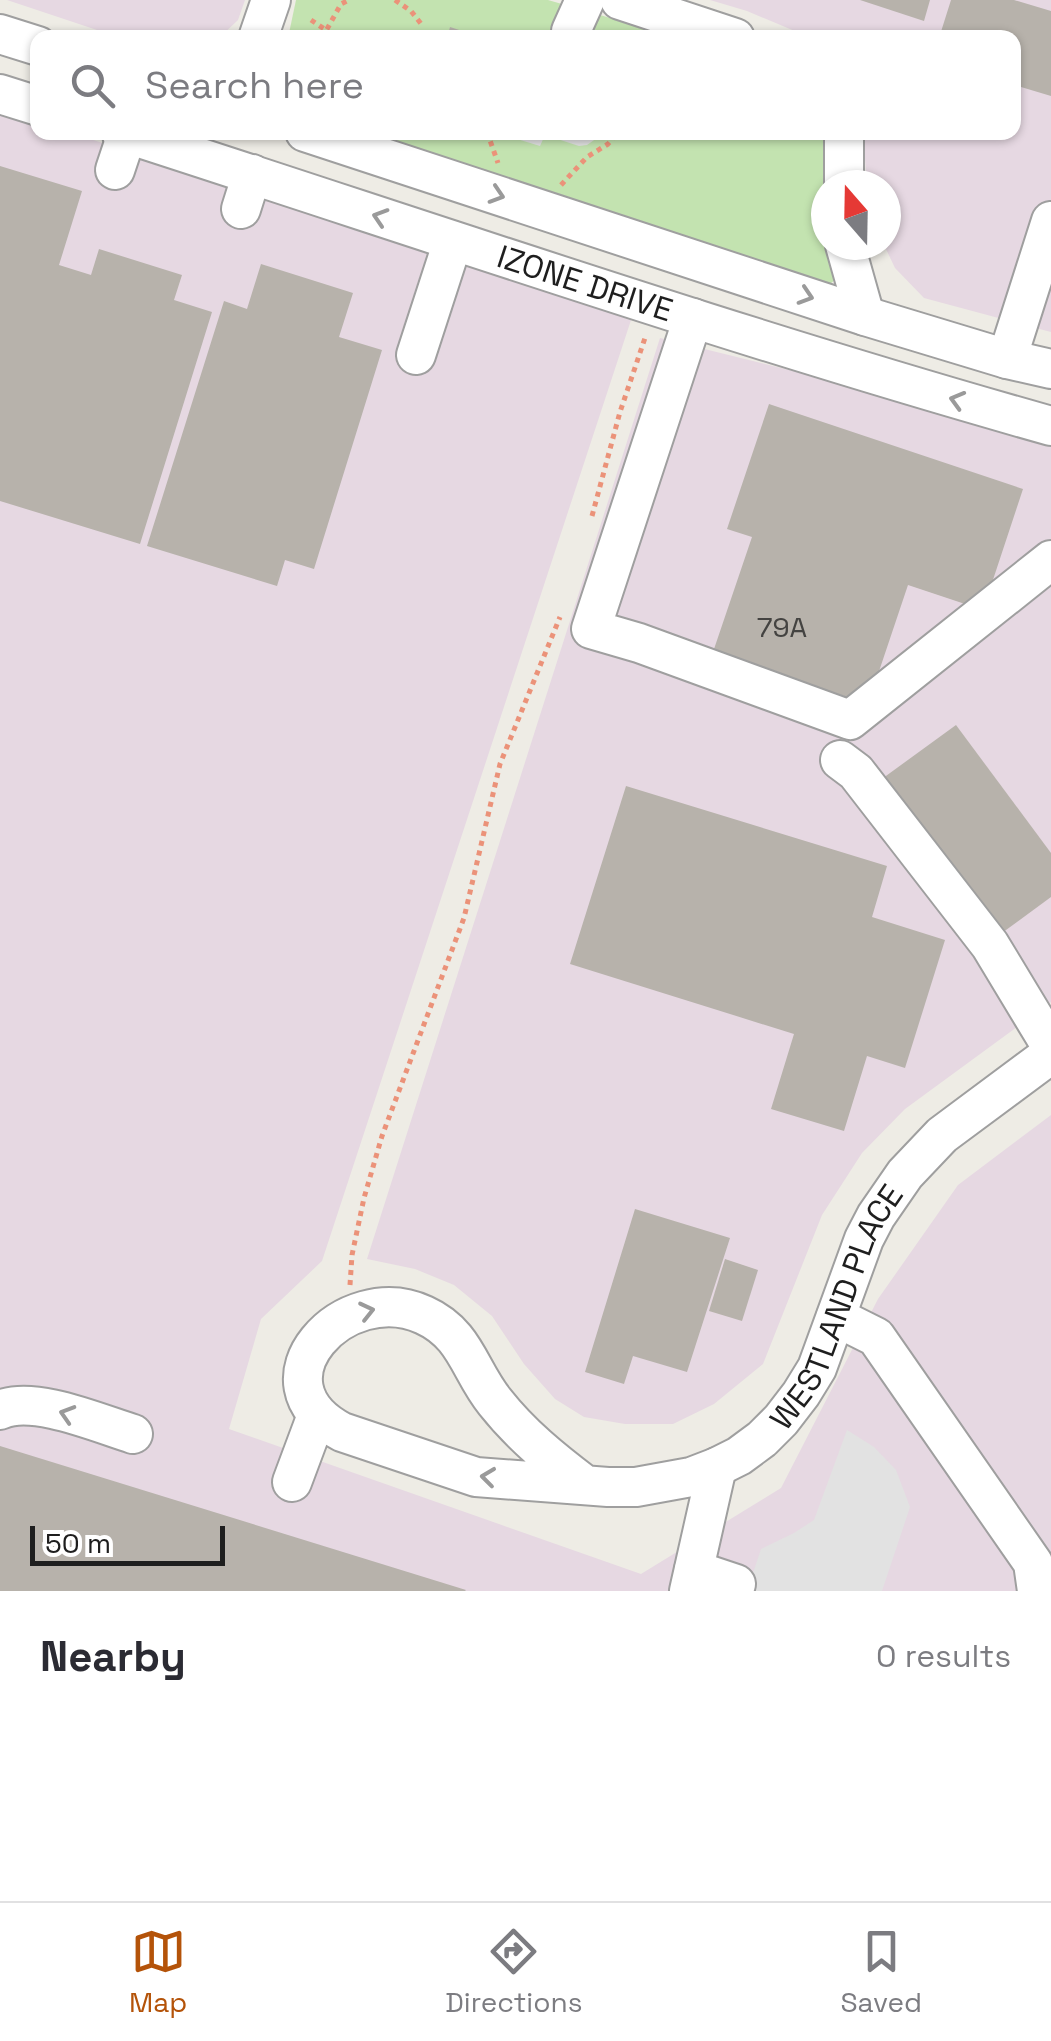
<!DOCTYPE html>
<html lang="en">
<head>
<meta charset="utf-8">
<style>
  :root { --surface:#fff; --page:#f2f2f3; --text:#2b2b33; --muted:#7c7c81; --line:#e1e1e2; --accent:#b45309 }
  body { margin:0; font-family:"Space Grotesk",sans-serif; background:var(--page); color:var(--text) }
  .compass { position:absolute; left:811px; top:170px; width:90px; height:90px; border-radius:50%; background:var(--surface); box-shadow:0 2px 8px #0004; rotate:340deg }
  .scale { position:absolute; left:30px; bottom:25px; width:195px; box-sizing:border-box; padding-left:10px; border:5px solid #1e1e1e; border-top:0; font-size:28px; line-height:35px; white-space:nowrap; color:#1e1e1e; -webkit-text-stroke:8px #fff; paint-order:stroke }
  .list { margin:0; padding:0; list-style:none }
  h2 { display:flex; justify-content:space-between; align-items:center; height:130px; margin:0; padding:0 40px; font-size:42px }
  h2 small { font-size:32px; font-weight:400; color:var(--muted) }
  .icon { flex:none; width:55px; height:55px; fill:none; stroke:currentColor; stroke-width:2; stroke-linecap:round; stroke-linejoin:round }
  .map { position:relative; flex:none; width:1051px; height:1591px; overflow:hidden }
  .search { position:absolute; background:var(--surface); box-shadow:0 2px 8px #0004; left:30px; right:30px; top:30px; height:110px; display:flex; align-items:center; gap:25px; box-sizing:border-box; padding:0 35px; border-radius:20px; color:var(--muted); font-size:38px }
  .sheet { height:310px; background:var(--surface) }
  nav { display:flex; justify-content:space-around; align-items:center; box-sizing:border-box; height:140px; border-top:2px solid var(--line); background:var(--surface); font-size:28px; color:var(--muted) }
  nav a { display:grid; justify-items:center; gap:5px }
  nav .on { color:var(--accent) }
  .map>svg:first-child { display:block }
</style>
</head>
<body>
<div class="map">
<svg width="1051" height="1591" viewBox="0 0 1051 1591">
  <rect width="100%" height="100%" fill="#eeece5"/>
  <!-- industrial -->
  <g fill="#e6d8e2">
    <polygon points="7,0 245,0 238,20 220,37 121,38"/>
    <polygon points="710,0 1051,0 1051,332 924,298 895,268 884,245 886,245 886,185 867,185 863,133 1014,132 1014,38 809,37 747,11"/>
    <polygon points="0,109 37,121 38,132 72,133 632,317 322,1261 261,1319 229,1429 641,1574 781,1488 878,1299 958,1185 1051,1115 1051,1591 0,1591"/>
    <polygon points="660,338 1051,435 1051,1002 905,1109 862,1153 822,1215 763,1364 714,1404 673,1424 625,1424 584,1417 555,1399 524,1364 492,1316 454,1285 415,1269 367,1259"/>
  </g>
  <!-- grass -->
  <g fill="#c3e3b0">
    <polygon points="296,0 548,0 676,37 288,38"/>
    <polygon points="354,133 827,133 826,245 829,245 835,280 827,286"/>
  </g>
  <!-- parking -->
  <g fill="#e2e2e2">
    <polygon points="511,133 604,132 604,133 587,145 579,146 545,135 540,146 517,139 518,135"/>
    <polygon points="847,1430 874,1447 896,1470 910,1507 882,1591 747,1591 761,1549 794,1533 814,1520"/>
  </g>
  <!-- building -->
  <g fill="#b7b2ab">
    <polygon points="860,0 930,0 924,21"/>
    <polygon points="951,0 1014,0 1051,11 1051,96 1014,85 1014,38 939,38"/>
    <polygon points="450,27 481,37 481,38 447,38"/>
    <polygon points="0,166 82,191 59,265 91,275 99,249 182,275 174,300 212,312 140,544 0,501"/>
    <polygon points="261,264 353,293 339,337 382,350 314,569 285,560 277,586 147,546 224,301 247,309"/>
    <polygon points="769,404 1023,489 983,610 908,585 868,704 713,652 752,537 727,529"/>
    <polygon points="956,725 1051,853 1051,897 995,938 879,781"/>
    <polygon points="626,786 887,866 872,917 945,940 905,1068 867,1056 844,1131 771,1109 794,1034 570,964"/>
    <polygon points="635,1209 730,1238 687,1372 633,1356 624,1384 585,1372"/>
    <polygon points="725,1259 758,1270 742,1321 709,1311"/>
    <polygon points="0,1446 466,1590 465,1591 0,1591"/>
  </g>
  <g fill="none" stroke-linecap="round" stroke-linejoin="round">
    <!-- minor casing -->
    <g stroke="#9f9f9f" stroke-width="42">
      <g id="minor">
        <polyline points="620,0 735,38"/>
        <polyline points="571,31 585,0"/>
        <polyline points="0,34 38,46"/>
        <polyline points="258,38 271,0"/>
        <polyline points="0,94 38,106"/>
        <path id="s1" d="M121 132C431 232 738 338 1051 426"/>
        <polyline points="305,132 865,316 1007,359 1051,369"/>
        <polyline points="115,170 127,134"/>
        <polyline points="844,185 844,132"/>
        <polyline points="241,209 252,174"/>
        <polyline points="845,245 865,316"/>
        <polyline points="693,318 591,629 639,643 850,720 1051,560"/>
        <polyline points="416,355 453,241"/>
        <polyline points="1007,359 1051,221"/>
        <polyline points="840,760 856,772 990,945 1051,1046"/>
        <polyline points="836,1317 876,1337 1033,1563 1037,1591"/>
        <path d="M0 1410C33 1395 98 1423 133 1434"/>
        <polyline points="292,1482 317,1415"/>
        <path id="s2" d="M585 1485C552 1460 521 1435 495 1402 469 1370 466 1334 424 1315 345 1278 247 1382 342 1432L476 1477 608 1487H636L691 1477 717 1467 739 1456 762 1439 781 1420 801 1394 817 1368 864 1239 876 1216 905 1174 942 1135 1051 1054"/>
        <polyline points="694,1570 736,1584"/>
        <polyline points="689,1591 717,1467"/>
      </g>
    </g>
    <!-- path -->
    <g stroke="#eb9279" stroke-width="5" stroke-dasharray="5 5" stroke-linecap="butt">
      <polyline points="395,0 411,11 422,25"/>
      <polyline points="311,20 326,30"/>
      <polyline points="322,38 341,4 349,0"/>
      <polyline points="487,132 498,163"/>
      <polyline points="561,185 587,157 608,144 618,132"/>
      <polyline points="592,516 620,412 646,335"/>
      <polyline points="350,1285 352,1255 364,1198 382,1136 464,918 500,764 560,617"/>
    </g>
    <!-- minor -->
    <use href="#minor" stroke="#fff" stroke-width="38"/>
  </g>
  <!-- one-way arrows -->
  <defs><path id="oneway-chevron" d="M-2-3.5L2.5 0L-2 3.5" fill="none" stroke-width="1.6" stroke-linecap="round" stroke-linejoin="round" transform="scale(2.5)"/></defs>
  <g stroke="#9a9a9a">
    <use href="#oneway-chevron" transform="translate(497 195) rotate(18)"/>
    <use href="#oneway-chevron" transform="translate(380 217) rotate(-162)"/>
    <use href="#oneway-chevron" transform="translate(806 296) rotate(18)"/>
    <use href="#oneway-chevron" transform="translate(957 400) rotate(-164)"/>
    <use href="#oneway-chevron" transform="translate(367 1311) rotate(-13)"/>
    <use href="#oneway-chevron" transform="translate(67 1414) rotate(-163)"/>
    <use href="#oneway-chevron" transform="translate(488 1477) rotate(-173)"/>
  </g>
  <g text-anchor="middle" stroke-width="8" stroke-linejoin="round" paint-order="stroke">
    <!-- number labels -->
    <g font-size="28" fill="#444341">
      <text x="782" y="637">79A</text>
    </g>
    <!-- street labels -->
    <g font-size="32" fill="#1e1e1e" stroke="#fff">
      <text dy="11" stroke="none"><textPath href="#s1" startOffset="488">IZONE DRIVE</textPath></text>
      <text dy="11" stroke="none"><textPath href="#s2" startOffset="1058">WESTLAND PLACE</textPath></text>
    </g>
  </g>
</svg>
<svg class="compass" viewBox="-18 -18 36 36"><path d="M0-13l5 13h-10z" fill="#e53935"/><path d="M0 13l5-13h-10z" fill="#7c7c81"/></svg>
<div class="scale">50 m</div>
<div class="search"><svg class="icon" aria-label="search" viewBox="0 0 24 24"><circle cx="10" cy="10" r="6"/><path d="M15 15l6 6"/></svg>Search here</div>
</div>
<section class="sheet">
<h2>Nearby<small>0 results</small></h2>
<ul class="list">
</ul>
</section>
<nav>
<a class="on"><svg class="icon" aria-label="map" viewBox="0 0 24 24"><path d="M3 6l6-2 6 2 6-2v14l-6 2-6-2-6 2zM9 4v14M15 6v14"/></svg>Map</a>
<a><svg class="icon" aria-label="directions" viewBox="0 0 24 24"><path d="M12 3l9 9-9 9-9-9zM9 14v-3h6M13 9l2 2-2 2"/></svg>Directions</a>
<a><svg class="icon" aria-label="saved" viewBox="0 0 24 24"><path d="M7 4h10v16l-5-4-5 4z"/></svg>Saved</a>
</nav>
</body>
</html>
